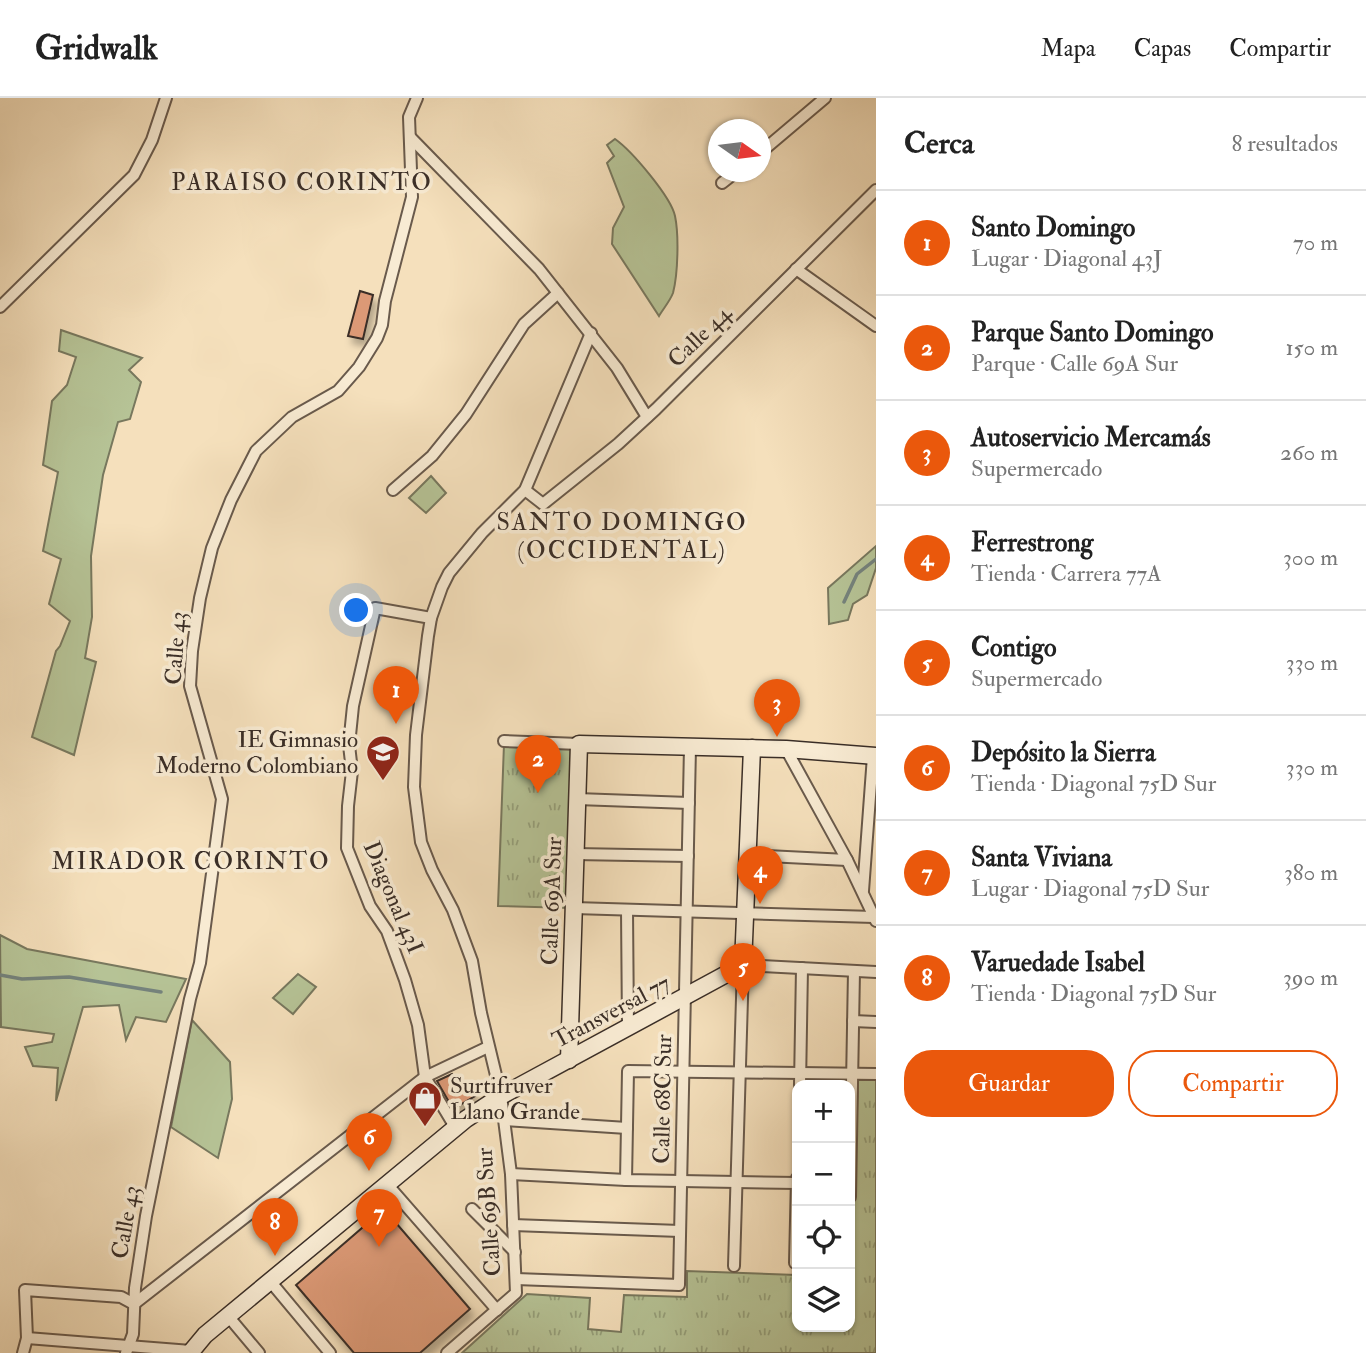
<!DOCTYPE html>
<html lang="es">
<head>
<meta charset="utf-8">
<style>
  :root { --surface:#fff; --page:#f2f2f2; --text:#222; --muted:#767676; --line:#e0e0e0; --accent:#ea580c }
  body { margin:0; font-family:"IM FELL Double Pica",serif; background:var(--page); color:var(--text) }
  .controls { position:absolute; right:21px; bottom:21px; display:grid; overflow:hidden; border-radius:14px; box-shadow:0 2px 5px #0004 }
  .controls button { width:63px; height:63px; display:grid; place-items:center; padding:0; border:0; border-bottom:2px solid var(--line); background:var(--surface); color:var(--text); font:35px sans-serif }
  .compass { position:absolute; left:708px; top:21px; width:63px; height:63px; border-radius:50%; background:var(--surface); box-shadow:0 2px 5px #0004; rotate:104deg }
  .you { position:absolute; left:357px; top:513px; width:24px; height:24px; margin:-18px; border:5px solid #fff; border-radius:50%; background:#1a73e8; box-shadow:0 0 0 10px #1a73e833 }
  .badge { display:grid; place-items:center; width:46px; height:46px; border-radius:50%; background:var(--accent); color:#fff; font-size:23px; font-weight:700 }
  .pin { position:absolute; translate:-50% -58px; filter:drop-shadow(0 2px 4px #0008) }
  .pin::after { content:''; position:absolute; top:37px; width:24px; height:21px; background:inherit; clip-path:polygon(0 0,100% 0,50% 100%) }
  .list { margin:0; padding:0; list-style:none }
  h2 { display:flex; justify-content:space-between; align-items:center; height:91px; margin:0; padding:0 28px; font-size:30px }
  h2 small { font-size:23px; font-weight:400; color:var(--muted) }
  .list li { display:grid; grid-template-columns:46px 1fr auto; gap:21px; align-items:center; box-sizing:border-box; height:105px; padding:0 28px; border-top:2px solid var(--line) }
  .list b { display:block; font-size:26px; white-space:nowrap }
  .list p { margin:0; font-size:23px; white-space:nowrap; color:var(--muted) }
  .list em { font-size:23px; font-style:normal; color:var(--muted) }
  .actions { display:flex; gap:14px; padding:21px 28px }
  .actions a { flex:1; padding:16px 0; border:2px solid var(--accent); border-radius:28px; text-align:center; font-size:24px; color:var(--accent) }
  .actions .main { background:var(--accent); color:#fff }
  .icon { flex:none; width:38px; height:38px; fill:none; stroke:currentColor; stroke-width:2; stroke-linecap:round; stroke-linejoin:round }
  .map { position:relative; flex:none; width:876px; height:1255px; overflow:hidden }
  header { display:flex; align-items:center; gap:42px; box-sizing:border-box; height:98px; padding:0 35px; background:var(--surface); border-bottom:2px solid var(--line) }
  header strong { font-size:33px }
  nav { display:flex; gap:38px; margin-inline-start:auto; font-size:24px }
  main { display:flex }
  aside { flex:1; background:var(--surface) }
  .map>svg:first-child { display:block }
</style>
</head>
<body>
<header>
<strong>Gridwalk</strong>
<nav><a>Mapa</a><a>Capas</a><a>Compartir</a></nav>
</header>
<main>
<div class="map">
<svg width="876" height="1255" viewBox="0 0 876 1255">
  <defs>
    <pattern id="park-tufts" width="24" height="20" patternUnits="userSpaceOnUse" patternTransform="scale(1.75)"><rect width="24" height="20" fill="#b6c396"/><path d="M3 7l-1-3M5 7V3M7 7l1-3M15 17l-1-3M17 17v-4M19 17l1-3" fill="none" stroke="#959f7a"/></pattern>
    <filter id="shadow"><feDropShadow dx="4" dy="7" stdDeviation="3.5" flood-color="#0004"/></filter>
  </defs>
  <rect width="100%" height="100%" fill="#f5e0bc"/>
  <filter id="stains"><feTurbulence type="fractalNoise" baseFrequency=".00286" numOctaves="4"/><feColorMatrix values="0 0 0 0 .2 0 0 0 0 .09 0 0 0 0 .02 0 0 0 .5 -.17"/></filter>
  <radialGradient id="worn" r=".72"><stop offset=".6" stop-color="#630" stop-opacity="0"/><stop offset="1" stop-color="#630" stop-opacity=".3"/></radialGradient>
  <!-- grass -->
  <g fill="#b6c396" stroke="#78785e" stroke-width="2">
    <path d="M615 41C632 53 671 99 675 118 679 137 678 176 673 195 670 203 663 211 659 218L612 146 613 130 624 109 607 65 614 58 607 47Z"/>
    <polygon points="61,232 142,260 129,272 141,284 130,321 118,324 103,377 97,417 91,458 92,519 85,560 96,564 74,657 32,639 56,553 60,548 70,523 49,506 61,461 43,453 58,374 43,367 52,303 67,287 76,259 59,253"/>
    <polygon points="431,378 446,395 426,415 409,400"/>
    <polygon points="876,448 876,470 867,497 853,506 848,522 829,526 828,490"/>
    <polygon points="0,837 27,851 186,881 166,924 136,919 126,942 119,907 83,909 56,1003 58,970 33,968 25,949 52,944 54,936 1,929"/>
    <polygon points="298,876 316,889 293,916 273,900"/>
    <polygon points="192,922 230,964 232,1001 218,1060 171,1029"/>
  </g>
  <!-- park -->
  <g fill="url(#park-tufts)" stroke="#78785e" stroke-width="2">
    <polygon points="504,646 576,648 570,810 498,808"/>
    <polygon points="858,982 876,982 876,1255 462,1255 527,1196 590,1200 588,1231 621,1234 624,1197 687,1199 687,1173 796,1177 797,1229 850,1229"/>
  </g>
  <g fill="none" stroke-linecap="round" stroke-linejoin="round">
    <!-- stream -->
    <g stroke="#75837d" stroke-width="3.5">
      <polyline points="844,504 857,476 876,461"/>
      <polyline points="0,877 22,881 69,879 161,894"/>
    </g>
  </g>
  <!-- building -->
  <g fill="#dc9976" stroke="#3a2e27" stroke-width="2" filter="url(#shadow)">
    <polygon points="360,193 373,197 363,241 348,238"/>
    <polygon points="452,976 464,990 469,986 475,998 453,1011 437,983"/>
    <polygon points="384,1111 470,1211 420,1255 354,1255 296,1187"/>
  </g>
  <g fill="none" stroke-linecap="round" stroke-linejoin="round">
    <!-- street casing -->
    <g stroke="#695a4c" stroke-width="14">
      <g id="street">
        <polyline points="410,39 539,171 617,270 647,319"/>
        <polyline points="760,55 825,0"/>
        <polyline points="722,85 736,74"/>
        <polyline points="796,171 876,228"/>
        <polyline points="0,209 134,77 152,42 166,0"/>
        <polyline points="393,392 432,358 466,316 524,226 558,195"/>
        <polyline points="525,392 543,406 618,346 656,311 876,92"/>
        <polyline points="431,520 375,510 353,608 349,647 352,673 348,708 347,750 370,808 387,833 405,882 418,927 425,979 455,1029"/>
        <polyline points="504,643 579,646"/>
        <polyline points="786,651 847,762 876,823"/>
        <polyline points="577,701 689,705"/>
        <polyline points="575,756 688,758"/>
        <polyline points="747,757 847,762"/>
        <polyline points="863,793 873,658"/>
        <polyline points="574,810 874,819"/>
        <polyline points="627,812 628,930"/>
        <polyline points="853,923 876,924"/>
        <polyline points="800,987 802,870"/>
        <polyline points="504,1022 627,1030"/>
        <polyline points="511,1076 626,1082 797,1085"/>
        <polyline points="626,1082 628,973 876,976"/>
        <polyline points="387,1086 497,1212"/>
        <polyline points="850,1099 854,873"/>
        <polyline points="472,1111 515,1154"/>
        <polyline points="513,1127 680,1133"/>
        <polyline points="795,1165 797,1080"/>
        <polyline points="734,1168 743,867 876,874"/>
        <polyline points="516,1181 679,1187 690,649"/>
        <polyline points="270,1183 330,1255"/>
        <polyline points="134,1206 425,979 488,949"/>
        <polyline points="228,1218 259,1255"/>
        <polyline points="27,1240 191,1253 193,1255"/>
        <polyline points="23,1255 27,1240 25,1192 121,1199 134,1206"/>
        <polyline points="126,1255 133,1236 135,1190 146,1118 190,901 200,865 222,701 190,588 192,553 200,500 212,450 231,402 256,353 292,319 338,293 359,269 377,240 382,227 385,203 412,99 409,19 417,0"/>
        <polyline points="447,1255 516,1195 511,1076 501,998 481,915 472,863 453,812 432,772 421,744 414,689 416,637 428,538 431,520 442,489 449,475 482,435 525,392 591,235"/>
      </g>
    </g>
    <!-- secondary casing -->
    <g stroke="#3a2e27" stroke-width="19">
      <g id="secondary">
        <polyline points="569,962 579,646 786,651 876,658"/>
        <polyline points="190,1255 205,1237 466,1021 501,998 743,867 752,650"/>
      </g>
    </g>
    <!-- street -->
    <use href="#street" stroke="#f8ebd3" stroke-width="10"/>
    <!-- secondary -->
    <use href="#secondary" stroke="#f8ebd3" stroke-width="16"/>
  </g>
  <!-- icons -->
  <defs>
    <g id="school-pin" transform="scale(1.75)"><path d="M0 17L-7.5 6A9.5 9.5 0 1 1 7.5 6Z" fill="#8f2418" stroke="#f8ebd3"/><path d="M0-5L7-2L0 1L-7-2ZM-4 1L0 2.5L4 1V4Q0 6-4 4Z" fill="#fff"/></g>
    <g id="shop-pin" transform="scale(1.75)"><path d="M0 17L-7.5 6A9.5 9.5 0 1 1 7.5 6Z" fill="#8f2418" stroke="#f8ebd3"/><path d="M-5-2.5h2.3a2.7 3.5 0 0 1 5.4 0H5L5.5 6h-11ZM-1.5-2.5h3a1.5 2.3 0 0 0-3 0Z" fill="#fff"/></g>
  </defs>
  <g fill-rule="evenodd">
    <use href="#school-pin" x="383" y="654"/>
    <use href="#shop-pin" x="425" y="1000"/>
  </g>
  <g text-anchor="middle" stroke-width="7" stroke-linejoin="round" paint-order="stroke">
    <!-- street labels -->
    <g font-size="23" fill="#3a2e27" stroke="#f8ebd3">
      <text transform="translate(699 238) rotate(-44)" y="8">Calle 44</text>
      <text transform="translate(175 550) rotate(-86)" y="8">Calle 43</text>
      <text transform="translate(394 799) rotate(67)" y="8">Diagonal 43I</text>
      <text transform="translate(551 803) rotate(-88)" y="8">Calle 69A Sur</text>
      <text transform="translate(611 913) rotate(-28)" y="8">Transversal 77</text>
      <text transform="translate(662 1001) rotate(-89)" y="8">Calle 68C Sur</text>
      <text transform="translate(488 1114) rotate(-94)" y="8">Calle 69B Sur</text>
      <text transform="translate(125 1124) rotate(-80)" y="8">Calle 43</text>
    </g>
    <!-- poi labels -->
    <g font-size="23" fill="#3a2e27" stroke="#f8ebd3" text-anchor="end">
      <text x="358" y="649">IE Gimnasio<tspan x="358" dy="26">Moderno Colombiano</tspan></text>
      <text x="450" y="995" text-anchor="start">Surtifruver<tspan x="450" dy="26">Llano Grande</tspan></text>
    </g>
    <!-- neighbourhood labels -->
    <g font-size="24" letter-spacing="2" fill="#3a2e27" stroke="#f8ebd3">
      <text x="302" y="92">PARAISO CORINTO</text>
      <text x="622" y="432">SANTO DOMINGO<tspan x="622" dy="28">(OCCIDENTAL)</tspan></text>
      <text x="191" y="771">MIRADOR CORINTO</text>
    </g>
  </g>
  <rect width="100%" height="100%" filter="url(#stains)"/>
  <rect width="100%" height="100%" fill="url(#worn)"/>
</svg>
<div class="controls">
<button>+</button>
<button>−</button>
<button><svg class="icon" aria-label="locate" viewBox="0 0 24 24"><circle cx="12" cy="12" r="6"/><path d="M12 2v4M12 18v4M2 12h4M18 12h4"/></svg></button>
<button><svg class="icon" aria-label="layers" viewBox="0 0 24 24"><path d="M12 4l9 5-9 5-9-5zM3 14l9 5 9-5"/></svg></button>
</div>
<svg class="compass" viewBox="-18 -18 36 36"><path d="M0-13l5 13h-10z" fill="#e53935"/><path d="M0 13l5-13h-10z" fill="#767676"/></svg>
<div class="you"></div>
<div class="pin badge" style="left:396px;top:626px">1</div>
<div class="pin badge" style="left:538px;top:695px">2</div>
<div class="pin badge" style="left:777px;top:639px">3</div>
<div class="pin badge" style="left:760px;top:806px">4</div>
<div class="pin badge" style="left:743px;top:903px">5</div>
<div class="pin badge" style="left:369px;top:1073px">6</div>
<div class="pin badge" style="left:379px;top:1149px">7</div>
<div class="pin badge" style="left:275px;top:1158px">8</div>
</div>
<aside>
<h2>Cerca<small>8 resultados</small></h2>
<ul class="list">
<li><span class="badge">1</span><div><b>Santo Domingo</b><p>Lugar · Diagonal 43J</p></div><em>70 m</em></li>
<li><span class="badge">2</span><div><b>Parque Santo Domingo</b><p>Parque · Calle 69A Sur</p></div><em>150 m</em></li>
<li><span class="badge">3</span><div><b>Autoservicio Mercamás</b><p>Supermercado</p></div><em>260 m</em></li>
<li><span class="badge">4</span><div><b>Ferrestrong</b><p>Tienda · Carrera 77A</p></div><em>300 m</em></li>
<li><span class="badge">5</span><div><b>Contigo</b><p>Supermercado</p></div><em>330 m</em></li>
<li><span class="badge">6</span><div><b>Depósito la Sierra</b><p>Tienda · Diagonal 75D Sur</p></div><em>330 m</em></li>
<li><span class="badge">7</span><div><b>Santa Viviana</b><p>Lugar · Diagonal 75D Sur</p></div><em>380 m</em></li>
<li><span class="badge">8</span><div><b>Varuedade Isabel</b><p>Tienda · Diagonal 75D Sur</p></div><em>390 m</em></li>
</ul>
<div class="actions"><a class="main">Guardar</a><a>Compartir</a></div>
</aside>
</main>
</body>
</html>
